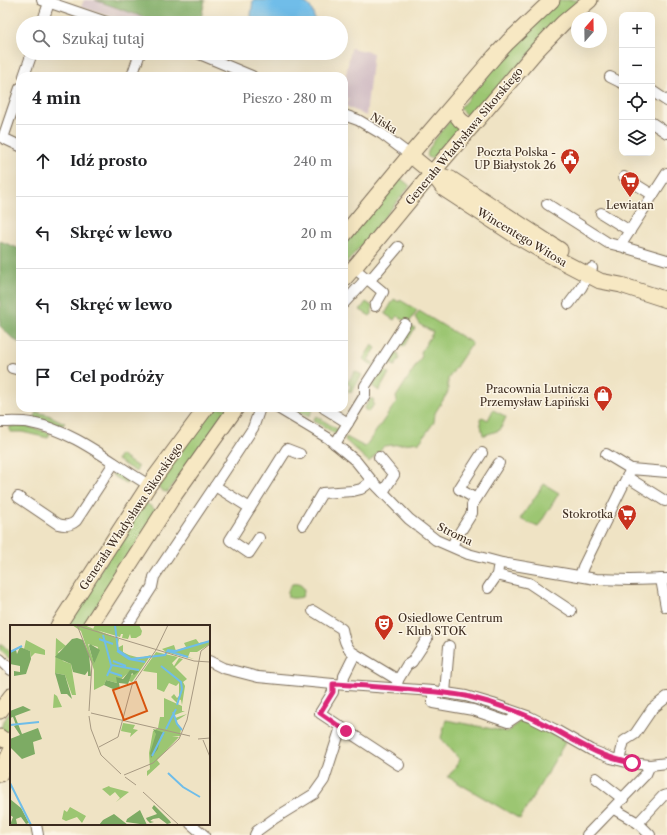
<!DOCTYPE html>
<html lang="pl">
<head>
<meta charset="utf-8">
<style>
  :root { --surface:#fff; --page:#f6f6f6; --text:#202124; --muted:#757577; --line:#e0e0e0 }
  body { margin:0; font-family:"Libre Caslon Text",serif; background:var(--page); color:var(--text) }
  .controls { position:absolute; right:12px; top:12px; display:grid; overflow:hidden; border-radius:8px; box-shadow:0 4px 16px #0002 }
  .controls button { width:36px; height:36px; display:grid; place-items:center; padding:0; border:0; border-bottom:1px solid var(--line); background:var(--surface); color:var(--text); font:20px sans-serif }
  .compass { position:absolute; left:571px; top:12px; width:36px; height:36px; border-radius:50%; background:var(--surface); box-shadow:0 4px 16px #0002; rotate:20deg }
  .stop { position:absolute; width:12px; height:12px; margin:-9px; border:3px solid #db2777; border-radius:50%; background:#fff }
  .stop.end { background:#db2777; border-color:#fff; box-shadow:0 1px 4px #0008 }
  .list { margin:0; padding:0; list-style:none }
  h2 { display:flex; justify-content:space-between; align-items:center; height:52px; margin:0; padding:0 16px; font-size:17px }
  h2 small { font-size:13px; font-weight:400; color:var(--muted) }
  .list li { display:grid; grid-template-columns:26px 1fr auto; gap:12px; align-items:center; box-sizing:border-box; height:72px; padding:0 16px; border-top:1px solid var(--line) }
  .list b { display:block; font-size:15px; white-space:nowrap }
  .list em { font-size:13px; font-style:normal; color:var(--muted) }
  .icon { flex:none; width:22px; height:22px; fill:none; stroke:currentColor; stroke-width:2; stroke-linecap:round; stroke-linejoin:round }
  .map { position:relative; flex:none; width:667px; height:835px; overflow:hidden }
  .search { position:absolute; background:var(--surface); box-shadow:0 4px 16px #0002; left:16px; top:16px; width:332px; height:44px; display:flex; align-items:center; gap:10px; box-sizing:border-box; padding:0 14px; border-radius:22px; color:var(--muted); font-size:15px }
  .panel { position:absolute; background:var(--surface); box-shadow:0 4px 16px #0002; left:16px; top:72px; width:332px; height:340px; border-radius:12px }
  .map>svg:first-child { display:block }
</style>
</head>
<body>
<div class="map">
<svg width="667" height="835" viewBox="0 0 667 835">
  <rect width="100%" height="100%" fill="#fcf5e5"/>
  <filter id="ink" filterUnits="userSpaceOnUse"><feTurbulence type="fractalNoise" baseFrequency=".025" numOctaves="2"/><feDisplacementMap in="SourceGraphic" scale="8" xChannelSelector="R" yChannelSelector="G"/><feConvolveMatrix kernelMatrix="1 2 1 2 8 2 1 2 1" color-interpolation-filters="sRGB"/></filter>
  <filter id="wash" filterUnits="userSpaceOnUse"><feTurbulence type="fractalNoise" baseFrequency=".012" numOctaves="4" result="noise"/><feDisplacementMap in="SourceGraphic" scale="16" xChannelSelector="R" yChannelSelector="G"/><feGaussianBlur stdDeviation="0.9" result="paint"/><feColorMatrix in="noise" values="0 0 0 0 0 0 0 0 0 0 0 0 0 0 0 0 0 1.4 0 .05"/><feComposite in="paint" operator="in"/></filter>
  <g filter="url(#wash)">
    <rect width="100%" height="100%" fill="#efe3c4"/>
    <!-- industrial -->
    <g fill="#d2bec5">
      <polygon points="84,0 95,0 160,23 130,23 81,7"/>
      <polygon points="351,48 373,53 366,116 346,106 349,99 344,97 344,85"/>
    </g>
    <!-- green -->
    <g fill="#9cc672" stroke="#6c7848">
      <path d="M560 0H579L472 117 469 119 460 108C492 71 523 33 560 0Z"/>
      <path d="M454 116 465 127 437 157C409 166 451 120 454 116Z"/>
      <polygon points="399,177 410,186 344,266 344,245"/>
      <polygon points="394,299 399,302 400,300 417,310 409,323 397,316 394,320 385,314"/>
      <polygon points="366,302 372,306 372,314 370,316 360,310"/>
      <polygon points="419,311 472,343 448,379 448,392 435,413 434,422 420,442 384,446 369,462 345,440 346,437 365,447 397,401 396,397 422,356 421,352 433,332 419,324 415,317"/>
      <polygon points="411,326 415,328 404,347 400,344"/>
      <polygon points="372,345 376,348 368,360 374,363 375,367 363,359"/>
      <polygon points="395,352 399,354 398,356 400,358 395,366 388,362"/>
      <polygon points="383,370 389,373 379,391 372,386"/>
      <polygon points="355,371 362,375 351,393 348,391 351,386 347,383"/>
      <polygon points="371,398 374,400 373,402 374,404 369,412 364,409"/>
      <path d="M211 408H230L168 492C163 492 159 490 158 484Z"/>
      <polygon points="297,408 314,408 309,416 307,416 295,410"/>
      <polygon points="493,410 505,416 506,417 500,430 485,435 483,435 480,420 482,417 488,420"/>
      <polygon points="36,412 48,415 65,423 63,425 58,426 48,422 35,419"/>
      <polygon points="316,416 340,431 337,435 313,420"/>
      <polygon points="10,426 26,426 50,433 48,438 22,432 10,432"/>
      <polygon points="120,455 138,467 136,472 117,460"/>
      <polygon points="115,471 116,471 131,480 129,482 126,484 112,475"/>
      <polygon points="544,484 559,493 538,527 520,519"/>
      <polygon points="145,502 157,511 84,626 63,626"/>
      <path d="M292 584C298 583 304 585 304 592L302 597C297 598 292 599 288 597 287 592 289 588 292 584Z"/>
      <polygon points="2,644 11,653 11,659 10,659 0,650 0,646"/>
      <path d="M11 711V734L1 733C0 724 6 718 11 711Z"/>
      <polygon points="522,719 566,741 520,819 448,777 460,760 441,738 446,720 508,732"/>
    </g>
    <!-- forest -->
    <g fill="#7dab64" stroke="#5c6a41">
      <polygon points="95,0 205,0 200,23 160,23"/>
      <polygon points="0,241 20,249 20,343 13,339 0,326"/>
    </g>
    <!-- water -->
    <path fill="#6fbde9" stroke="#557484" d="M253 0H299C301 1 303 2 305 3 313 6 313 16 316 23H252L251 15Z"/>
  </g>
  <g filter="url(#ink)">
    <g fill="none" stroke-linecap="round" stroke-linejoin="round">
      <!-- street casing -->
      <g stroke="#7a6b58" stroke-width="12">
        <g id="street">
          <polyline points="42,0 109,23"/>
          <polyline points="42,23 49,3"/>
          <polyline points="197,53 252,76"/>
          <polyline points="24,76 32,53"/>
          <polyline points="132,76 140,53"/>
          <polyline points="610,77 622,83"/>
          <polyline points="20,88 3,138 20,146"/>
          <polyline points="652,91 667,101"/>
          <polyline points="344,115 358,120 382,134 410,155"/>
          <polyline points="652,123 667,133"/>
          <polyline points="667,173 620,246 667,260"/>
          <polyline points="624,177 653,195"/>
          <polyline points="547,204 608,243 620,246"/>
          <polyline points="601,213 630,231"/>
          <polyline points="354,268 383,292 375,306"/>
          <polyline points="370,280 398,247"/>
          <polyline points="344,303 367,278"/>
          <polyline points="569,304 581,288 592,268"/>
          <polyline points="12,368 20,370"/>
          <polyline points="278,408 328,438 356,461 372,481 409,519 436,540 468,554 502,563 596,579 630,580 667,579"/>
          <polyline points="324,408 348,423"/>
          <path d="M0 422C10 422 21 421 31 423 75 431 111 463 149 485"/>
          <polyline points="335,444 365,395 365,386 405,324"/>
          <polyline points="606,454 631,469"/>
          <polyline points="379,457 394,475 383,492"/>
          <polyline points="627,477 665,501"/>
          <polyline points="215,486 250,508 287,449 300,454"/>
          <path d="M18 497 58 524C65 526 70 526 76 521L114 463"/>
          <polyline points="476,499 499,463"/>
          <polyline points="250,508 230,540 249,553 259,538"/>
          <polyline points="303,525 322,493 353,491 361,489 372,481"/>
          <polyline points="452,546 455,540 472,513 472,505 476,499 459,489 482,453"/>
          <polyline points="497,575 529,583 571,611"/>
          <polyline points="580,576 583,567 631,469 667,472"/>
          <polyline points="661,579 666,607"/>
          <polyline points="488,588 497,575 498,568"/>
          <path d="M313 611 342 629C344 639 346 649 355 654L344 676 343 684"/>
          <polyline points="127,626 152,587 154,577 215,486 253,428 260,408"/>
          <polyline points="355,654 398,680"/>
          <polyline points="0,659 11,670"/>
          <polyline points="209,661 223,668 258,677 333,684 433,691 466,696 493,704 530,717 554,729 591,750 611,758 630,763 650,765 667,763"/>
          <polyline points="396,688 398,680 407,665 412,662 427,639"/>
          <polyline points="433,691 433,703 473,710 508,722 520,714"/>
          <polyline points="445,693 449,646"/>
          <polyline points="341,727 399,765"/>
          <polyline points="619,760 624,741 635,734 652,709 667,697"/>
          <polyline points="596,778 623,799"/>
          <polyline points="614,809 638,823 663,796 667,795"/>
          <polyline points="638,823 650,835"/>
          <polyline points="36,824 37,830 38,835"/>
          <polyline points="191,824 204,835"/>
          <polyline points="255,835 257,831 275,818 314,794 324,780 341,727 320,713 333,692 333,684"/>
          <polyline points="587,835 646,774 650,765"/>
        </g>
      </g>
      <!-- secondary casing -->
      <g stroke="#7a6b58" stroke-width="17">
        <g id="secondary">
          <path d="M457 101C453 114 459 123 472 126"/>
          <polyline points="410,155 432,173 444,189 516,236 542,251 600,281 621,285 667,300"/>
          <polyline points="432,173 451,179 526,228 560,250"/>
          <polyline points="344,235 410,155 494,57 508,42 552,0"/>
          <polyline points="344,279 358,263 432,173 537,50 563,23 590,0"/>
          <polyline points="58,626 149,485 206,408"/>
          <polyline points="90,626 173,497 236,408"/>
          <polyline points="0,711 11,696"/>
          <path d="M0 737C3 740 7 741 11 740"/>
          <polyline points="0,774 11,751"/>
        </g>
      </g>
      <!-- street -->
      <use href="#street" stroke="#fff" stroke-width="10"/>
      <!-- secondary -->
      <use href="#secondary" stroke="#f7e8c3" stroke-width="15"/>
    </g>
  </g>
  <g fill="none" stroke-linecap="round" stroke-linejoin="round" filter="url(#ink)">
    <!-- route -->
    <path stroke="#db2777" stroke-width="5" d="M346 731 320 713 333 692V684C356 685 380 687 403 689 424 691 446 692 466 696 487 701 511 709 530 717 565 733 594 757 632 763"/>
  </g>
  <!-- icons -->
  <defs>
    <g id="civic-pin" transform="scale(1)"><path d="M0 17L-7.5 6A9.5 9.5 0 1 1 7.5 6Z" fill="#c8321e" stroke="#fcf5e5"/><path d="M-.6-6.5H3V-4.5H.6V-3L4-1V1h2V6H-6V1h2V-1L-.6-3ZM-1.2 2.5V6h2.4V2.5Z" fill="#fff"/></g>
    <g id="supermarket-pin" transform="scale(1)"><path d="M0 17L-7.5 6A9.5 9.5 0 1 1 7.5 6Z" fill="#c8321e" stroke="#fcf5e5"/><path d="M-6-5.5h2.5l.6 2H6L4.5 2H-2.5L-4.4-4H-6ZM-1.5 3.2a1.3 1.3 0 1 0 .1 0ZM3 3.2a1.3 1.3 0 1 0 .1 0Z" fill="#fff"/></g>
    <g id="shop-pin" transform="scale(1)"><path d="M0 17L-7.5 6A9.5 9.5 0 1 1 7.5 6Z" fill="#c8321e" stroke="#fcf5e5"/><path d="M-5-2.5h2.3a2.7 3.5 0 0 1 5.4 0H5L5.5 6h-11ZM-1.5-2.5h3a1.5 2.3 0 0 0-3 0Z" fill="#fff"/></g>
    <g id="theatre-pin" transform="scale(1)"><path d="M0 17L-7.5 6A9.5 9.5 0 1 1 7.5 6Z" fill="#c8321e" stroke="#fcf5e5"/><path d="M-5-5.5Q0-4 5-5.5V0Q5 5 0 6Q-5 5-5 0ZM-3.3-2.5H-1v1.5H-3.3ZM1-2.5H3.3v1.5H1ZM-2.8 1Q0 5.5 2.8 1Z" fill="#fff"/></g>
  </defs>
  <g fill-rule="evenodd">
    <use href="#civic-pin" x="570" y="158"/>
    <use href="#supermarket-pin" x="630" y="181"/>
    <use href="#shop-pin" x="603" y="395"/>
    <use href="#supermarket-pin" x="627" y="514"/>
    <use href="#theatre-pin" x="384" y="624"/>
  </g>
  <g text-anchor="middle" stroke-width="3" stroke-linejoin="round" paint-order="stroke">
    <!-- street labels -->
    <g font-size="11" fill="#3b2a1e" stroke="#fcf5e5">
      <text transform="translate(384 123) rotate(32)" y="4">Niska</text>
      <text transform="translate(464 136) rotate(-50)" y="4">Generała Władysława Sikorskiego</text>
      <text transform="translate(522 237) rotate(31)" y="4">Wincentego Witosa</text>
      <text transform="translate(131 516) rotate(-56)" y="4">Generała Władysława Sikorskiego</text>
      <text transform="translate(455 534) rotate(26)" y="4">Stroma</text>
    </g>
    <!-- poi labels -->
    <g font-size="11" fill="#3b2a1e" stroke="#fcf5e5" text-anchor="end">
      <text x="556" y="156">Poczta Polska -<tspan x="556" dy="13">UP Białystok 26</tspan></text>
      <text x="630" y="209" text-anchor="middle">Lewiatan</text>
      <text x="589" y="393">Pracownia Lutnicza<tspan x="589" dy="13">Przemysław Łapiński</tspan></text>
      <text x="613" y="518">Stokrotka</text>
      <text x="398" y="622" text-anchor="start">Osiedlowe Centrum<tspan x="398" dy="13">- Klub STOK</tspan></text>
    </g>
  </g>
  <!-- overview -->
  <g transform="translate(10 625)">
    <rect width="200" height="200" fill="#efe3c4"/>
    <path d="M62 0H74L109 14 107 23 113 20V27L119 30 130 33 141 30 122 57 119 56 120 51 128 46 119 47 107 58 96 55 94 60 84 65V39L88 22 78 19 84 38V45L71 6ZM85 0H129L132 6 131 10 126 13H121L120 9 118 14 112 13 113 9H111L110 12 83 4ZM46 13 56 21 48 27 53 36 61 39 66 70H62L55 50 45 48ZM186 14 189 18 200 16V19L187 27H180L178 32 184 34 147 25 156 27 152 24 164 20 166 26 176 22 174 18ZM16 15 35 25V30L25 28 21 32 20 26 14 24ZM146 27 168 32 162 38 164 41 169 33 173 34 165 42 177 54 173 57 175 61 172 80 171 75 168 74 167 78 161 72 164 69 167 73 169 71V58L166 61 159 58 154 67 147 64V48L133 46ZM44 69 47 71 52 82 43 83ZM154 73 172 81V86H175L165 90V93L177 89 166 96 171 104 170 111H162L169 112 147 135 150 139 137 151V146L140 144 139 128 143 106 148 103 150 92H154ZM113 98 125 100 123 104 128 105 120 112 121 108 111 106ZM99 161 100 162 119 167 106 177 110 173 105 167 100 171 92 164ZM60 182 76 191 72 198 67 192 56 196 52 194 54 185 57 187Z" fill="#9cc672"/>
    <path d="M67 13 73 15 79 29 81 51H78V46L75 50 63 47 61 39 45 32 62 14ZM80 19 90 25 84 39 79 21ZM10 22 20 26 21 34 16 49 4 51V46L10 47V41L0 39 1 26 6 25 7 29ZM120 45 129 46 124 50 122 48 118 59 109 58 110 64H103L94 60 96 55 107 58 106 52 113 54ZM45 48 55 50 62 74 57 69H51ZM13 81 21 85 5 91 12 109 28 103 32 114 23 117 25 129 12 134 0 122V114L10 110 4 101 6 100 3 92 0 93V86ZM143 104 155 108 151 110 148 124 141 133 140 128 146 109ZM0 174 11 183 19 198 16 199 11 192 6 194 7 199 0 200 3 192 0 190ZM144 180 160 196 161 198 157 199 149 193 143 194 140 196 144 197 140 198 137 195 136 193 147 189 142 183ZM130 185 137 200 116 197 117 194ZM104 189 118 200H89L93 195Z" fill="#7dab64"/>
    <path fill="none" stroke="#6fbde9" stroke-width="2" d="M105 0 108 25 121 34 155 30 158 25 166 26 200 16M93 10 101 40 129 45M89 14 103 19M107 26 119 34 135 37M158 26 178 32M0 27 12 21M103 36 116 41M151 41 171 57 172 64 167 80M100 47 112 51M97 51 102 40M163 87 167 99 172 105M0 100 29 97M156 104 166 84M142 131 154 107M158 148 173 162 190 172M0 158 21 200"/>
    <path fill="none" stroke="#a79982" stroke-width="1" d="M65 0 184 36 200 37M67 0 82 38 79 86M81 88 180 111M79 91 81 104 91 130 111 149M188 114 200 113M193 115 200 132M89 122 108 112 122 60 146 25 158 0M114 150 143 138 169 114 177 95 191 26 200 19M115 152 126 160M133 167 169 200"/>
    <path fill="#d7540e" fill-opacity="0.15" stroke="#d7540e" stroke-width="2" d="M126 57 137 86 114 95 103 65Z"/>
    <rect width="200" height="200" fill="none" stroke="#3b2a1e" stroke-width="2"/>
  </g>
</svg>
<div class="controls">
<button>+</button>
<button>−</button>
<button><svg class="icon" aria-label="locate" viewBox="0 0 24 24"><circle cx="12" cy="12" r="6"/><path d="M12 2v4M12 18v4M2 12h4M18 12h4"/></svg></button>
<button><svg class="icon" aria-label="layers" viewBox="0 0 24 24"><path d="M12 4l9 5-9 5-9-5zM3 14l9 5 9-5"/></svg></button>
</div>
<svg class="compass" viewBox="-18 -18 36 36"><path d="M0-13l5 13h-10z" fill="#e53935"/><path d="M0 13l5-13h-10z" fill="#757577"/></svg>
<div class="stop" style="left:632px;top:763px"></div>
<div class="stop end" style="left:346px;top:731px"></div>
<div class="search"><svg class="icon" aria-label="search" viewBox="0 0 24 24"><circle cx="10" cy="10" r="6"/><path d="M15 15l6 6"/></svg>Szukaj tutaj</div>
<section class="panel">
<h2>4 min<small>Pieszo · 280 m</small></h2>
<ul class="list">
<li><svg class="icon" aria-label="ahead" viewBox="0 0 24 24"><path d="M12 20V5M6 11l6-6 6 6"/></svg><div><b>Idź prosto</b></div><em>240 m</em></li>
<li><svg class="icon" aria-label="left" viewBox="0 0 24 24"><path d="M17 20v-9H6M10 6l-5 5 5 5"/></svg><div><b>Skręć w lewo</b></div><em>20 m</em></li>
<li><svg class="icon" aria-label="left" viewBox="0 0 24 24"><path d="M17 20v-9H6M10 6l-5 5 5 5"/></svg><div><b>Skręć w lewo</b></div><em>20 m</em></li>
<li><svg class="icon" aria-label="arrive" viewBox="0 0 24 24"><path d="M6 21V4h12l-3 4 3 4H6"/></svg><div><b>Cel podróży</b></div></li>
</ul>
</section>
</div>
</body>
</html>
